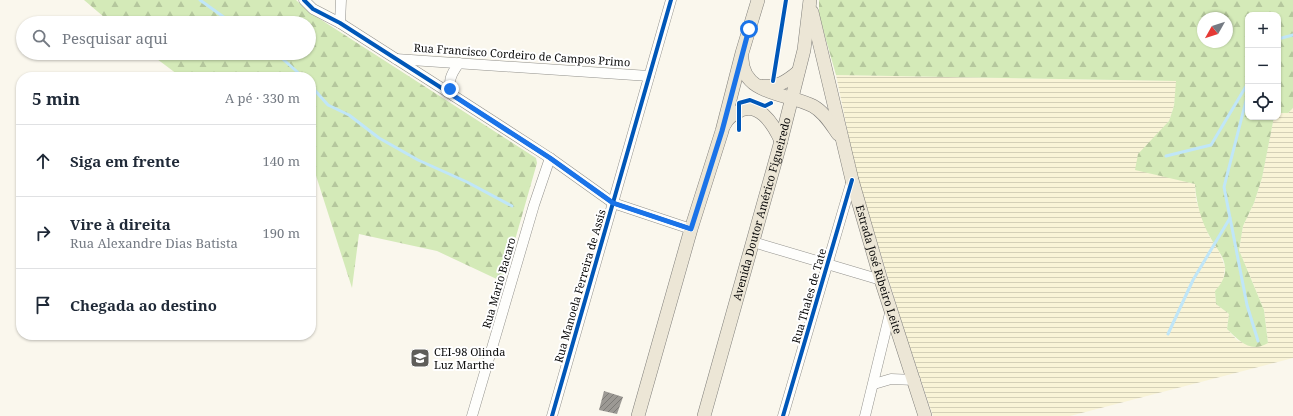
<!DOCTYPE html>
<html lang="pt">
<head>
<meta charset="utf-8">
<style>
  :root { --surface:#fff; --page:#f6f6f7; --text:#1f2937; --muted:#747a83; --line:#e0e1e3 }
  body { margin:0; font-family:"Noto Serif",serif; background:var(--page); color:var(--text) }
  .controls { position:absolute; right:12px; top:12px; display:grid; overflow:hidden; border-radius:8px; box-shadow:0 1px 3px #0004 }
  .controls button { width:36px; height:36px; display:grid; place-items:center; padding:0; border:0; border-bottom:1px solid var(--line); background:var(--surface); color:var(--text); font:20px sans-serif }
  .compass { position:absolute; left:1197px; top:12px; width:36px; height:36px; border-radius:50%; background:var(--surface); box-shadow:0 1px 3px #0004; rotate:231deg }
  .stop { position:absolute; width:12px; height:12px; margin:-9px; border:3px solid #1a73e8; border-radius:50%; background:#fff }
  .stop.end { background:#1a73e8; border-color:#fff; box-shadow:0 1px 4px #0008 }
  .list { margin:0; padding:0; list-style:none }
  h2 { display:flex; justify-content:space-between; align-items:center; height:52px; margin:0; padding:0 16px; font-size:17px }
  h2 small { font-size:13px; font-weight:400; color:var(--muted) }
  .list li { display:grid; grid-template-columns:26px 1fr auto; gap:12px; align-items:center; box-sizing:border-box; height:72px; padding:0 16px; border-top:1px solid var(--line) }
  .list b { display:block; font-size:15px; white-space:nowrap }
  .list p { margin:0; font-size:13px; white-space:nowrap; color:var(--muted) }
  .list em { font-size:13px; font-style:normal; color:var(--muted) }
  .icon { flex:none; width:22px; height:22px; fill:none; stroke:currentColor; stroke-width:2; stroke-linecap:round; stroke-linejoin:round }
  .map { position:relative; flex:none; width:1293px; height:416px; overflow:hidden }
  .search { position:absolute; background:var(--surface); box-shadow:0 1px 3px #0004; left:16px; top:16px; width:300px; height:44px; display:flex; align-items:center; gap:10px; box-sizing:border-box; padding:0 14px; border-radius:22px; color:var(--muted); font-size:15px }
  .panel { position:absolute; background:var(--surface); box-shadow:0 1px 3px #0004; left:16px; top:72px; width:300px; height:268px; border-radius:16px }
  .map>svg:first-child { display:block }
</style>
</head>
<body>
<div class="map">
<svg width="1293" height="416" viewBox="0 0 1293 416">
  <defs>
    <pattern id="farmland-rules" width="6" height="5" patternUnits="userSpaceOnUse"><rect width="6" height="5" fill="#f9f4d7"/><path d="M0 2.5h6" fill="none" stroke="#d4d0b7"/></pattern>
    <pattern id="forest-firs" width="22" height="20" patternUnits="userSpaceOnUse"><rect width="22" height="20" fill="#d4eab8"/><path d="M5 1l3.5 6h-7zM16 11l3.5 6h-7z" fill="#b5c79d"/></pattern>
    <pattern id="building-hatch" width="6" height="6" patternUnits="userSpaceOnUse"><rect width="6" height="6" fill="#9c9994"/><path d="M-1 1l2-2M0 6l6-6M5 7l2-2" fill="none" stroke="#7d7b77"/></pattern>
  </defs>
  <rect width="100%" height="100%" fill="#faf7ed"/>
  <!-- farmland -->
  <polygon fill="url(#farmland-rules)" points="836,75 1177,81 1174,106 1169,121 1156,137 1176,179 1195,184 1196,200 1209,236 1219,251 1225,267 1223,282 1215,291 1216,304 1229,314 1227,329 1237,340 1251,346 1268,342 1264,310 1239,250 1243,226 1254,203 1262,178 1274,117 1278,117 1278,113 1288,113 1293,108 1293,358 1070,416 933,416 903,326 857,177"/>
  <!-- forest -->
  <g fill="url(#forest-firs)" fill-rule="evenodd">
    <polygon points="84,0 296,0 309,12 536,158 537,163 503,282 437,251 359,234 352,288 311,160 311,77 181,77 149,53 309,53 309,23 111,23"/>
    <path d="M819 0H1293V108L1288 113H1278V15H1248V117H1274L1262 178 1254 203 1243 226 1239 250 1264 310 1268 343C1251 353 1240 342 1227 329L1229 314 1216 304 1215 291C1221 284 1226 277 1225 267 1224 256 1215 246 1210 237 1201 221 1196 202 1195 184L1135 170 1138 154 1169 121 1174 106 1176 81 836 75 819 15ZM1203 18H1227V42H1203Z"/>
  </g>
  <g fill="none" stroke-linecap="round" stroke-linejoin="round">
    <!-- stream -->
    <g stroke="#c0e6f8" stroke-width="3">
      <polyline points="200,0 232,23"/>
      <polyline points="1278,39 1293,35"/>
      <polyline points="276,53 303,77"/>
      <polyline points="311,86 328,105 349,115 379,138 418,160 467,182 512,206"/>
      <polyline points="1248,93 1224,187 1247,305 1258,341"/>
      <polyline points="1166,156 1211,145 1248,83"/>
      <polyline points="1168,334 1193,280 1230,218"/>
    </g>
  </g>
  <!-- building -->
  <polygon fill="url(#building-hatch)" points="604,391 623,397 617,414 599,410"/>
  <g fill="none" stroke-linecap="round" stroke-linejoin="round">
    <!-- minor casing -->
    <g stroke="#92918c" stroke-width="11">
      <g id="minor">
        <polyline points="304,0 313,9 340,23 454,96 550,158 613,203 691,229"/>
        <polyline points="340,23 341,0"/>
        <polyline points="396,59 649,76"/>
        <path d="M454 96C446 83 451 74 459 63"/>
        <polyline points="753,242 881,280"/>
        <polyline points="874,384 891,379 915,380"/>
        <polyline points="472,416 534,205 550,158"/>
        <polyline points="552,416 671,0"/>
        <polyline points="783,416 852,180"/>
        <polyline points="865,416 891,309"/>
      </g>
    </g>
    <!-- major casing -->
    <g stroke="#7f7e7a" stroke-width="14">
      <g id="major">
        <path id="s1" d="M812 12 852 180 881 280 925 416"/>
        <path d="M742 59C743 96 789 93 813 106 824 112 831 124 838 134"/>
        <path d="M761 86C777 88 786 82 798 72"/>
        <path d="M725 124C727 119 731 116 736 113 757 97 774 125 781 141"/>
        <polyline points="638,416 691,229 722,131 742,53 758,0"/>
        <path id="s2" d="M704 416 781 141 804 50 810 0"/>
      </g>
    </g>
    <!-- minor -->
    <use href="#minor" stroke="#fefefc" stroke-width="10"/>
    <!-- major -->
    <use href="#major" stroke="#ece6d6" stroke-width="13"/>
    <!-- cycleway casing -->
    <g stroke="#fff" stroke-width="6">
      <g id="cycleway">
        <polyline points="304,0 313,9 340,23 454,96 550,158 613,203 691,229"/>
        <polyline points="773,81 786,0"/>
        <polyline points="739,130 739,103 750,100 765,106 771,103"/>
        <polyline points="552,416 671,0"/>
        <polyline points="783,416 852,180"/>
      </g>
    </g>
    <!-- cycleway -->
    <use href="#cycleway" stroke="#0057b8" stroke-width="4"/>
  </g>
  <g fill="none" stroke-linecap="round" stroke-linejoin="round">
    <!-- route -->
    <polyline stroke="#1a73e8" stroke-width="5" points="450,89 454,96 550,158 613,203 691,229 722,131 749,29"/>
  </g>
  <!-- icons -->
  <defs>
    <g id="school-square" transform="scale(1)"><rect x="-9" y="-9" width="18" height="18" rx="4" fill="#5e5d59" stroke="#fff"/><path d="M0-5L7-2L0 1L-7-2ZM-4 1L0 2.5L4 1V4Q0 6-4 4Z" fill="#fff"/></g>
  </defs>
  <g fill-rule="evenodd">
    <use href="#school-square" x="420" y="358"/>
  </g>
  <g text-anchor="middle" stroke-width="4" stroke-linejoin="round" paint-order="stroke">
    <!-- street labels -->
    <g font-size="11" fill="#0a0a0a" stroke="#fff">
      <text transform="translate(522 55) rotate(4)" y="4">Rua Francisco Cordeiro de Campos Primo</text>
      <text dy="4" stroke="none"><textPath href="#s2" startOffset="215">Avenida Doutor Américo Figueiredo</textPath></text>
      <text dy="4" stroke="none"><textPath href="#s1" startOffset="266">Estrada José Ribeiro Leite</textPath></text>
      <text transform="translate(499 283) rotate(-74)" y="4">Rua Mario Bacaro</text>
      <text transform="translate(580 286) rotate(-74)" y="4">Rua Manoela Ferreira de Assis</text>
      <text transform="translate(809 296) rotate(-74)" y="4">Rua Thales de Tate</text>
    </g>
    <!-- poi labels -->
    <g font-size="11" fill="#0a0a0a" stroke="#fff" text-anchor="start">
      <text x="434" y="356">CEI-98 Olinda<tspan x="434" dy="13">Luz Marthe</tspan></text>
    </g>
  </g>
</svg>
<div class="controls">
<button>+</button>
<button>−</button>
<button><svg class="icon" aria-label="locate" viewBox="0 0 24 24"><circle cx="12" cy="12" r="6"/><path d="M12 2v4M12 18v4M2 12h4M18 12h4"/></svg></button>
</div>
<svg class="compass" viewBox="-18 -18 36 36"><path d="M0-13l5 13h-10z" fill="#e53935"/><path d="M0 13l5-13h-10z" fill="#747a83"/></svg>
<div class="stop" style="left:749px;top:29px"></div>
<div class="stop end" style="left:450px;top:89px"></div>
<div class="search"><svg class="icon" aria-label="search" viewBox="0 0 24 24"><circle cx="10" cy="10" r="6"/><path d="M15 15l6 6"/></svg>Pesquisar aqui</div>
<section class="panel">
<h2>5 min<small>A pé · 330 m</small></h2>
<ul class="list">
<li><svg class="icon" aria-label="ahead" viewBox="0 0 24 24"><path d="M12 20V5M6 11l6-6 6 6"/></svg><div><b>Siga em frente</b></div><em>140 m</em></li>
<li><svg class="icon" aria-label="right" viewBox="0 0 24 24"><path d="M7 20v-9h11M14 6l5 5-5 5"/></svg><div><b>Vire à direita</b><p>Rua Alexandre Dias Batista</p></div><em>190 m</em></li>
<li><svg class="icon" aria-label="arrive" viewBox="0 0 24 24"><path d="M6 21V4h12l-3 4 3 4H6"/></svg><div><b>Chegada ao destino</b></div></li>
</ul>
</section>
</div>
</body>
</html>
